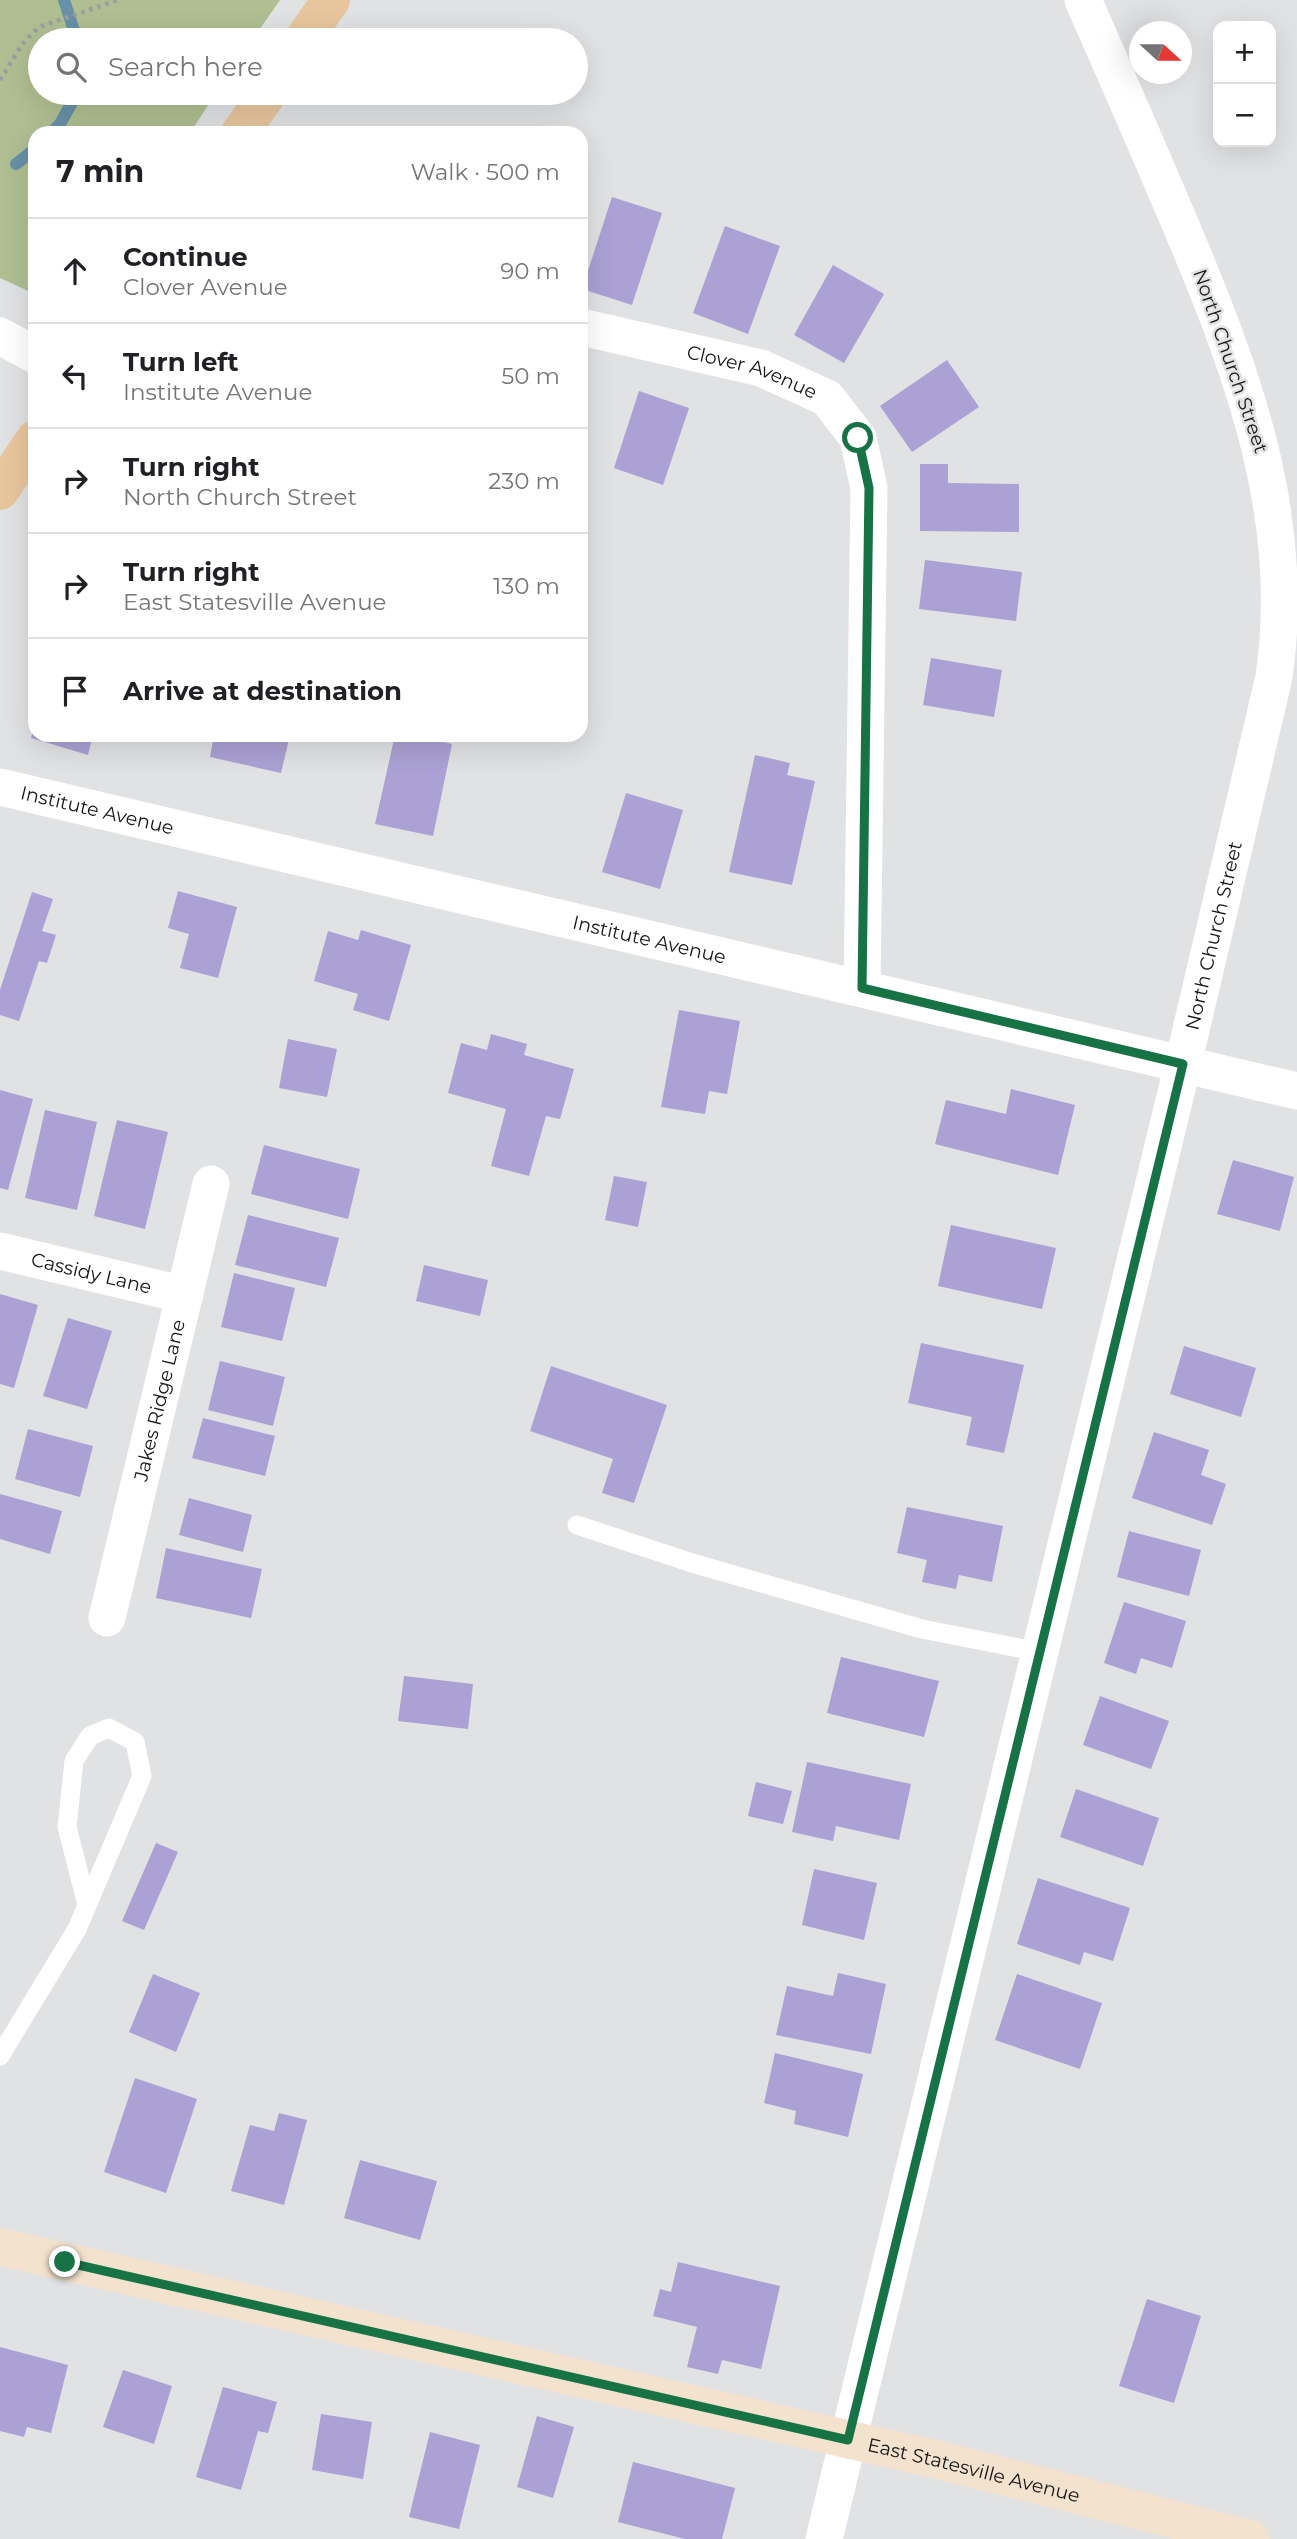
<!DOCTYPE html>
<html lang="en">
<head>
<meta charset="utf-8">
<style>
  :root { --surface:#fff; --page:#f2f2f2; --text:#202124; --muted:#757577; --line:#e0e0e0 }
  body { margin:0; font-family:Montserrat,sans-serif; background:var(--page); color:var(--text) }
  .controls { position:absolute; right:21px; top:21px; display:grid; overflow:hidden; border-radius:14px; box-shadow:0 7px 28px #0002 }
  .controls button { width:63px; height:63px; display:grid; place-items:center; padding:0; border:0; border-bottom:2px solid var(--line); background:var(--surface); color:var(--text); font:35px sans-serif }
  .compass { position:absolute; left:1129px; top:21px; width:63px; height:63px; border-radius:50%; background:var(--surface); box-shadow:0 7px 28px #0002; rotate:111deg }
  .stop { position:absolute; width:21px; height:21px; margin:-16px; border:5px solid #177246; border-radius:50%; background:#fff }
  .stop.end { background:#177246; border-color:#fff; box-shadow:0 2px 7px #0008 }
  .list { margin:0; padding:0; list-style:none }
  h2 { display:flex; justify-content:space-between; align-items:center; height:91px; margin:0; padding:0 28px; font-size:30px }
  h2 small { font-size:23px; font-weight:400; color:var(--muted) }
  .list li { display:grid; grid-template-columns:46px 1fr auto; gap:21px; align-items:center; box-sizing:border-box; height:105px; padding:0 28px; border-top:2px solid var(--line) }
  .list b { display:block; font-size:26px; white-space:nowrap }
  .list p { margin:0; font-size:23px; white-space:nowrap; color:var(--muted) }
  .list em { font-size:23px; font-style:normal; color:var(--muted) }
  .icon { flex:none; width:38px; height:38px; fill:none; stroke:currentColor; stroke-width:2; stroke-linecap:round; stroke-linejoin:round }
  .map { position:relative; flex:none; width:1297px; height:2539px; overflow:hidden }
  .search { position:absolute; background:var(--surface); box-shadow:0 7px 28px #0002; left:28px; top:28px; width:560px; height:77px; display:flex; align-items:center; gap:18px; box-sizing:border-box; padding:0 24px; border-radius:38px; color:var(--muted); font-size:26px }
  .panel { position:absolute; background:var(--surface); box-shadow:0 7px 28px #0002; left:28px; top:126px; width:560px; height:616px; border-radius:21px }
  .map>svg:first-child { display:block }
</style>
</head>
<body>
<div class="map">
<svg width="1297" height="2539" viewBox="0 0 1297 2539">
  <rect width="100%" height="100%" fill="#e0e2e3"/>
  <!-- green -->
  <polygon fill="#b0bf92" points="0,0 280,0 252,40 40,40 40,93 216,93 190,133 35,133 35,294 0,278"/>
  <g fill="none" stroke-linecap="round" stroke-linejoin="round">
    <!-- stream -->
    <g stroke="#6891a7" stroke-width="12">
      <polyline points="64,0 77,40"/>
      <polyline points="51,133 60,124 77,93"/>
      <polyline points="16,164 35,149"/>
    </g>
  </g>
  <!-- building -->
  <g fill="#aba1d4">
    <polygon points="612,197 662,213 632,305 582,289"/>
    <polygon points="725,226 780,246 748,334 693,313"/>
    <polygon points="833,265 884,294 844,363 794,335"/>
    <polygon points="947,360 979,407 912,452 880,406"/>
    <polygon points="639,391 689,408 663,485 614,468"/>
    <polygon points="920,464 948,464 948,483 1019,484 1019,532 920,531"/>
    <polygon points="925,560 1022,572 1016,621 919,609"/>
    <polygon points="931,658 1002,670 994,717 923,705"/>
    <polygon points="34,728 35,735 93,735 88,755 31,738"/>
    <polygon points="214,735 290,735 281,773 210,757"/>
    <polygon points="395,735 410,735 452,744 433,836 375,824"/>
    <polygon points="755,755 790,763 787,775 815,781 792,885 729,872"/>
    <polygon points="626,793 683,810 660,889 602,872"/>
    <polygon points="178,891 237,907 218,978 180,968 189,934 168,928"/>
    <polygon points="32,892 53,899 42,931 56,935 47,963 39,961 19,1021 0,1015 0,990"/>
    <polygon points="361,930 411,945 389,1021 353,1010 358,994 314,981 328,931 358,940"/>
    <polygon points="679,1010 740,1021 727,1094 709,1091 705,1114 661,1107"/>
    <polygon points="491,1034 527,1044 524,1055 574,1069 560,1119 546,1116 529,1176 491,1166 506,1109 448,1093 461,1043 487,1050"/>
    <polygon points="288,1039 337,1049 327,1097 279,1088"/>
    <polygon points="1011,1089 1075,1105 1058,1175 935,1144 946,1100 1006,1114"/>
    <polygon points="0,1090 33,1099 8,1190 0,1188"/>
    <polygon points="45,1110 97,1122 77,1210 25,1198"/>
    <polygon points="117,1120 168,1132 145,1229 94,1216"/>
    <polygon points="264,1145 360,1169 348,1219 251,1194"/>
    <polygon points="1233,1160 1294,1177 1280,1231 1217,1214"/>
    <polygon points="614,1176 647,1182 638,1227 605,1220"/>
    <polygon points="248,1215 339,1238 326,1287 235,1265"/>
    <polygon points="951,1225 1056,1248 1042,1309 938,1286"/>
    <polygon points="424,1265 488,1280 480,1316 416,1301"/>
    <polygon points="234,1273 295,1288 282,1341 221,1327"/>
    <polygon points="0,1294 38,1305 14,1388 0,1384"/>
    <polygon points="68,1318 112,1331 87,1409 43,1396"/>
    <polygon points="921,1343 1024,1365 1004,1453 966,1445 972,1417 908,1403"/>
    <polygon points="1184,1346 1256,1368 1241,1417 1170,1394"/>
    <polygon points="220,1361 285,1377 273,1426 208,1410"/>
    <polygon points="551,1366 667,1405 634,1503 602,1493 613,1459 530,1431"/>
    <polygon points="203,1418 275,1436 265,1476 192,1458"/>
    <polygon points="28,1429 93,1446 80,1497 15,1479"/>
    <polygon points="1154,1432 1209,1450 1201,1475 1226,1484 1212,1525 1132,1498"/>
    <polygon points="0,1494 62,1511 50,1554 0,1539"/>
    <polygon points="189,1498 252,1515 243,1552 179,1535"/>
    <polygon points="907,1507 1003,1526 992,1582 959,1575 956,1589 922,1582 927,1560 897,1553"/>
    <polygon points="1129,1531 1201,1550 1189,1596 1117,1577"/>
    <polygon points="166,1548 262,1569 251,1618 156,1598"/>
    <polygon points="1124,1602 1186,1621 1172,1668 1141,1658 1136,1674 1104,1663"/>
    <polygon points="841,1657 939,1681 924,1737 827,1713"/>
    <polygon points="404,1676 473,1684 468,1729 398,1721"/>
    <polygon points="1100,1696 1169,1721 1151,1769 1083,1745"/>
    <polygon points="807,1762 911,1784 899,1840 836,1826 833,1841 792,1832"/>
    <polygon points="756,1782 792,1791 783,1824 748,1816"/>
    <polygon points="1076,1789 1159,1818 1143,1866 1060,1837"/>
    <polygon points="156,1843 178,1852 144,1930 122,1921"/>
    <polygon points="814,1869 877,1883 864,1940 802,1925"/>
    <polygon points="1038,1878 1130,1908 1113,1961 1084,1952 1080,1965 1017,1944"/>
    <polygon points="838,1973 886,1984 871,2054 776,2035 787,1986 833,1996"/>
    <polygon points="153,1974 200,1993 176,2052 129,2032"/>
    <polygon points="1017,1974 1102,2003 1080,2069 995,2040"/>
    <polygon points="775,2053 863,2074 848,2137 794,2124 796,2111 764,2103"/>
    <polygon points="135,2078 197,2099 166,2193 104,2172"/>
    <polygon points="279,2113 307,2120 284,2205 231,2191 250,2125 274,2131"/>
    <polygon points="360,2160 437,2181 420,2240 344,2218"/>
    <polygon points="678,2262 780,2286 761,2369 722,2360 718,2374 687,2367 697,2327 653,2316 660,2289 671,2292"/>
    <polygon points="1147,2299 1201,2316 1174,2403 1119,2386"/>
    <polygon points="0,2347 68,2365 51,2433 27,2427 24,2437 0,2431"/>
    <polygon points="123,2370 172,2386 154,2444 103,2427"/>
    <polygon points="223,2387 277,2402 268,2433 258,2431 241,2490 196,2477"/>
    <polygon points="321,2414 372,2422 363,2479 312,2470"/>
    <polygon points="537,2416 574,2427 553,2498 517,2487"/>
    <polygon points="430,2432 480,2445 459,2529 409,2517"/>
    <polygon points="633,2462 735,2488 722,2539 685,2539 618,2522"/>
  </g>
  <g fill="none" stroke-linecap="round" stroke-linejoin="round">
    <!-- path -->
    <path stroke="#9c9d9e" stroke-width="4.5" stroke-dasharray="3.5 5" stroke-linecap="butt" d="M0 80C13 61 21 39 42 26L118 0"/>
    <!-- lane -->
    <g stroke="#fff" stroke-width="19">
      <polyline points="577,1525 692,1563 922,1629 1040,1652"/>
      <polyline points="0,2056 77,1929 142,1776 135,1742 109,1728 90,1736 74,1761 67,1827 87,1905"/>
    </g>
    <!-- street -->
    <g stroke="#fff" stroke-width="37">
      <path id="s1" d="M581 327 761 368 827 398 858 438 869 488 862 988"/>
      <polyline points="0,336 35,355"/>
      <path id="s2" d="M0 787 1297 1091"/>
      <path id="s3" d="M0 1251 185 1295"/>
      <path id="s4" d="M107 1618 211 1184"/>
      <path id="s5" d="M824 2539 1183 1064 1274 677C1297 518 1244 376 1184 233 1151 155 1117 77 1083 0"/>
    </g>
    <!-- secondary -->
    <path stroke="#f3e2ce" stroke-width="38" id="s6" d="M0 2247 930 2458 1251 2539"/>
    <!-- primary -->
    <g stroke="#e8c69d" stroke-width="38">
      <polyline points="303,40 331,0"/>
      <polyline points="240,133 268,93"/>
      <polyline points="0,491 35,439"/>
    </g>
  </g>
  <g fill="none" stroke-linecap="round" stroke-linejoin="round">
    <!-- route -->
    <polyline stroke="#177246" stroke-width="9" points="65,2262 848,2440 1183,1064 862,988 869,488 858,438"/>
  </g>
  <g text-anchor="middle" stroke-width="5" stroke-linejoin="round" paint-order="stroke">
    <!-- street labels -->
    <g font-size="19" fill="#151516" stroke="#e0e2e3">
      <text transform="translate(1231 361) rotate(71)" y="7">North Church Street</text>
      <text dy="7" stroke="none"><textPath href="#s1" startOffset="177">Clover Avenue</textPath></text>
      <text dy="7" stroke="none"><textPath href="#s2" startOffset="100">Institute Avenue</textPath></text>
      <text dy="7" stroke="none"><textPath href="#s5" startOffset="1650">North Church Street</textPath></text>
      <text dy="7" stroke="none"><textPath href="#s2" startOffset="667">Institute Avenue</textPath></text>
      <text dy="7" stroke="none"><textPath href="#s3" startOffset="94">Cassidy Lane</textPath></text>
      <text dy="7" stroke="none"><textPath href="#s4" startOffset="224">Jakes Ridge Lane</textPath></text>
      <text dy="7" stroke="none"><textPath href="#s6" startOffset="999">East Statesville Avenue</textPath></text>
    </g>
  </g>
</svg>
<div class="controls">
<button>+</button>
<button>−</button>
</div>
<svg class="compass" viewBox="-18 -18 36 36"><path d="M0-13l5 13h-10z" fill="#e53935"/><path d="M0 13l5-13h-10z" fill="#757577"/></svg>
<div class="stop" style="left:858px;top:438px"></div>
<div class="stop end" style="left:65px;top:2262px"></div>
<div class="search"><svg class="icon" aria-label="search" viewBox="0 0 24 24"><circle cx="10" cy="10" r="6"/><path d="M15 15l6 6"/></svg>Search here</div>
<section class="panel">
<h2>7 min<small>Walk · 500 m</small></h2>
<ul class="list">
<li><svg class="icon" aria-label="ahead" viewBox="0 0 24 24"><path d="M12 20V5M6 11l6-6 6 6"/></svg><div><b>Continue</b><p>Clover Avenue</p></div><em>90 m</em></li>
<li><svg class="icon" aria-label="left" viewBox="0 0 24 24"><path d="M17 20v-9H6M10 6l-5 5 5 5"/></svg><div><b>Turn left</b><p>Institute Avenue</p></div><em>50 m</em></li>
<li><svg class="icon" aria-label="right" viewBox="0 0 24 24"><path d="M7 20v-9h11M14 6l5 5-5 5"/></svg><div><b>Turn right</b><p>North Church Street</p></div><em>230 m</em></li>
<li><svg class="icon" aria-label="right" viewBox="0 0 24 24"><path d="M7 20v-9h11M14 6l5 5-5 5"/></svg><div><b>Turn right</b><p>East Statesville Avenue</p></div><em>130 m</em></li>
<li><svg class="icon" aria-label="arrive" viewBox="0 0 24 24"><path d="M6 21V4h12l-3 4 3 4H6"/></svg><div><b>Arrive at destination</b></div></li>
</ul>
</section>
</div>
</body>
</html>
